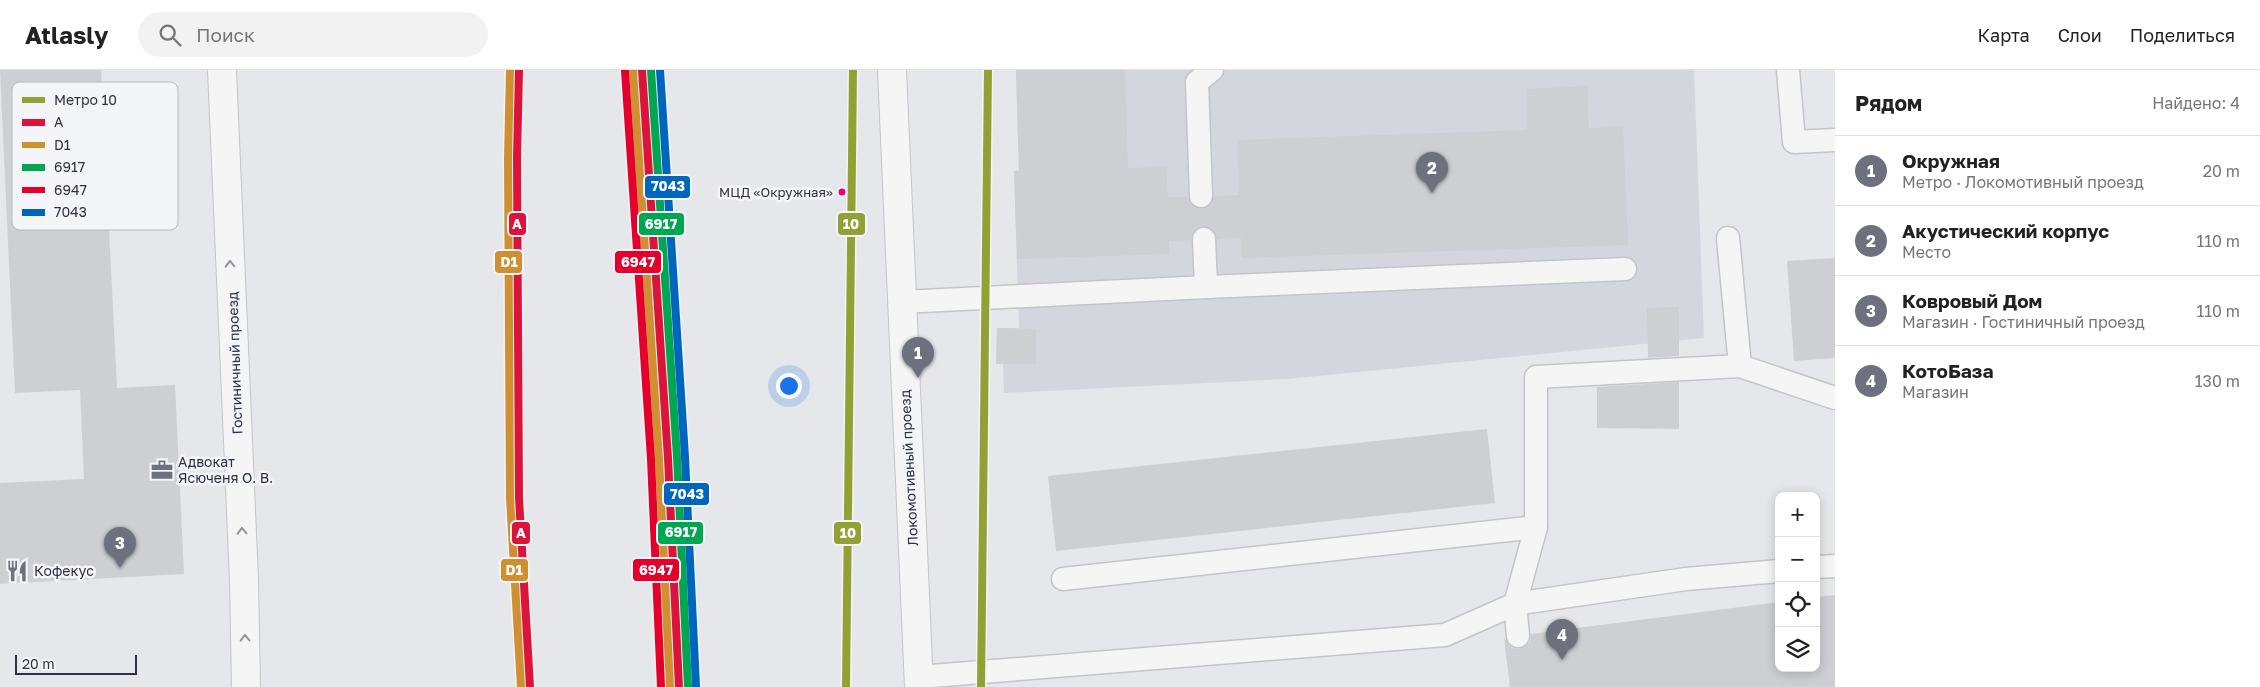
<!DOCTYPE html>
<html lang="ru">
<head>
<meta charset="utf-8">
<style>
  :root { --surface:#fff; --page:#f2f2f2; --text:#222; --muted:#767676; --line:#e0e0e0; --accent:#6d717d }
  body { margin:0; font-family:"Golos Text",sans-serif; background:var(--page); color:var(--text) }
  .controls { position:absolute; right:15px; bottom:15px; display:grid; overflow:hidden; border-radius:10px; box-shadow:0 2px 12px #0003 }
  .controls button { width:45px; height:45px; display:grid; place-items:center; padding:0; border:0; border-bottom:1px solid var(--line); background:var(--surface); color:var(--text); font:25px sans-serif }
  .scale { position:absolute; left:15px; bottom:12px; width:122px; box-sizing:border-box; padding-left:5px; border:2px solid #2d3243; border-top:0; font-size:14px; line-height:18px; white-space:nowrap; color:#2d3243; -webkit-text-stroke:4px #f4f5f8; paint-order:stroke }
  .you { position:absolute; left:788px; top:315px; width:18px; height:18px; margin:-12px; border:4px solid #fff; border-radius:50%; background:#1a73e8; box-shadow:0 0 0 8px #1a73e833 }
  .badge { display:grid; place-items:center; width:32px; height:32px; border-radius:50%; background:var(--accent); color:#fff; font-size:16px; font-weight:700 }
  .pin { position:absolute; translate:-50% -41px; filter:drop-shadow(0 1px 2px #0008) }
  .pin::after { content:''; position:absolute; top:26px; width:18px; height:15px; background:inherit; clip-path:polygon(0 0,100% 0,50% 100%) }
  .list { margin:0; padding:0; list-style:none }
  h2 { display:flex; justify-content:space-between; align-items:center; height:65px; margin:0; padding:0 20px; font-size:21px }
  h2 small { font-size:16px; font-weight:400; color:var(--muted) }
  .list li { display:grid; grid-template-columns:32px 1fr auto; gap:15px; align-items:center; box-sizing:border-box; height:70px; padding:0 20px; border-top:1px solid var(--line) }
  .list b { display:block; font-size:19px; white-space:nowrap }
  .list p { margin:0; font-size:16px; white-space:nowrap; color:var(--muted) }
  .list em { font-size:16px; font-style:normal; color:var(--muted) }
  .icon { flex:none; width:28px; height:28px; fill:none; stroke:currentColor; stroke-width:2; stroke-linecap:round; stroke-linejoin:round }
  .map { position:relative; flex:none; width:1835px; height:617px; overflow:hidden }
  header { display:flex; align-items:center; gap:30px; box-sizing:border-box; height:70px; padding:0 25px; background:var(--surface); border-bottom:1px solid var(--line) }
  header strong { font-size:24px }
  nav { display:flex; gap:28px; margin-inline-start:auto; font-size:18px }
  .search { width:350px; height:45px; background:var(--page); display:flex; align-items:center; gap:12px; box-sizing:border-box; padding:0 18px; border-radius:28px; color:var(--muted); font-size:19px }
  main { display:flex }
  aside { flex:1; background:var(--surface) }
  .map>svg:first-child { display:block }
</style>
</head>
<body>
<header>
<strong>Atlasly</strong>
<div class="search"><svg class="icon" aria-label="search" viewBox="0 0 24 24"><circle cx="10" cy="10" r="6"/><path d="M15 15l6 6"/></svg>Поиск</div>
<nav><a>Карта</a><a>Слои</a><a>Поделиться</a></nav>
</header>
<main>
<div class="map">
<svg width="1835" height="617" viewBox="0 0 1835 617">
  <rect width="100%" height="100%" fill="#e5e7ea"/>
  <!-- built -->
  <polygon fill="#d4d6dd" points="1016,0 1694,0 1704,268 1287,309 1004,323 1003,294 996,294 997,258 1019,258 1014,101 1019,100"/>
  <!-- building -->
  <g fill="#cecfd2">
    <polygon points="0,0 101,0 117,318 175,315 184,504 0,514 0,413 84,409 80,320 15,323"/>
    <polygon points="1016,0 1125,0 1128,98 1166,97 1168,127 1188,127 1190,133 1201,139 1208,137 1214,126 1239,125 1237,70 1527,60 1526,19 1587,16 1589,58 1623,57 1628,175 1242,188 1241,168 1217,169 1215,162 1204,156 1197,158 1192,163 1191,170 1169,171 1169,184 1017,189 1014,101 1019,101"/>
    <polygon points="1835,188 1835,288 1794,291 1787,191"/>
    <polygon points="1679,237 1679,286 1648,288 1647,238"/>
    <polygon points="997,258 1036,259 1036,294 996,294"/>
    <polygon points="1679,312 1679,359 1597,358 1597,317"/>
    <polygon points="1487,359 1495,433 1056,481 1048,406"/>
    <polygon points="1835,525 1835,617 1510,617 1504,568 1512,578 1520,579 1530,572 1531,564 1779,532 1779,598 1816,598 1816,527"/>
  </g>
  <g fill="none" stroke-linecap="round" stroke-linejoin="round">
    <!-- service casing -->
    <g stroke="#c3c5c8" stroke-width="25">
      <g id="service">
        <polyline points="1788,0 1794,72 1835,70"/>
        <polyline points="1201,126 1197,12 1212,0"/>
        <polyline points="1206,217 1625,199"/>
        <polyline points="902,232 1206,217 1204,169"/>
        <polyline points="1740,296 1835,328"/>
        <polyline points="1816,497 1835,496"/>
        <polyline points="1063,509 1536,457"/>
        <polyline points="1518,566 1515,534 1536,457 1536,307 1740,296 1728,168"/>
        <polyline points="919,607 1445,565 1515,534 1686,509 1779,501"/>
      </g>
    </g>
    <!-- minor casing -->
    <g stroke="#c3c5c8" stroke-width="30">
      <polyline id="minor" points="222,0 244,510 246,617"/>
    </g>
    <!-- tertiary casing -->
    <g stroke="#c3c5c8" stroke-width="30">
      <polyline id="tertiary" points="892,0 919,617"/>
    </g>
    <!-- service -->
    <use href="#service" stroke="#f5f5f6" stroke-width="22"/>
    <!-- minor -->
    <use href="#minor" stroke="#f5f5f6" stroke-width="28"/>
    <!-- tertiary -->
    <use href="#tertiary" stroke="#f5f5f6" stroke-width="28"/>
    <!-- rail-1 casing -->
    <g stroke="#f4f5f8" stroke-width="11">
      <g id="rail-1">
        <polyline points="519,0 517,88 519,428 530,617"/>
        <polyline points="642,0 668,388 679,617"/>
      </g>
    </g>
    <!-- rail-2 casing -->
    <g stroke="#f4f5f8" stroke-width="11">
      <g id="rail-2">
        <polyline points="510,0 508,88 510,428 521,617"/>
        <polyline points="633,1 659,389 670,617"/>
      </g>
    </g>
    <!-- rail-3 casing -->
    <g stroke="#f4f5f8" stroke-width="11">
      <polyline id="rail-3" points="651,0 677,387 688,617"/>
    </g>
    <!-- rail-4 casing -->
    <g stroke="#f4f5f8" stroke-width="11">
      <polyline id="rail-4" points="625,1 651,389 661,617"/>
    </g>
    <!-- rail-5 casing -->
    <g stroke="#f4f5f8" stroke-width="11">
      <polyline id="rail-5" points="660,0 685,387 696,616"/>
    </g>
    <!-- rail-1 -->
    <use href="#rail-1" stroke="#dc143c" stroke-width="8"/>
    <!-- rail-2 -->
    <use href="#rail-2" stroke="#d08f30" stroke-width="8"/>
    <!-- rail-3 -->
    <use href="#rail-3" stroke="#00a651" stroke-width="8"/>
    <!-- rail-4 -->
    <use href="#rail-4" stroke="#e4002b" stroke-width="8"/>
    <!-- rail-5 -->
    <use href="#rail-5" stroke="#0065bd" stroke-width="8"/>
    <!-- metro-1 casing -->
    <g stroke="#f4f5f8" stroke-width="11">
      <g id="metro-1">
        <polyline points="846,617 853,0"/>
        <polyline points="981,617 988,0"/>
      </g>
    </g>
    <!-- metro-1 -->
    <use href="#metro-1" stroke="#92a133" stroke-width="8"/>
  </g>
  <!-- one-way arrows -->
  <defs><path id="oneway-chevron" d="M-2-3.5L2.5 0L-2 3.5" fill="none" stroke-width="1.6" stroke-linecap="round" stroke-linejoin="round" transform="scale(1.25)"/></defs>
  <g stroke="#91949c">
    <use href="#oneway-chevron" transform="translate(230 194) rotate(-92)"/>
    <use href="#oneway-chevron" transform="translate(242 461) rotate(-92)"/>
    <use href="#oneway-chevron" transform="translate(245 568) rotate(-91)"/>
  </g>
  <!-- icons -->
  <defs>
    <g id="office-bare" transform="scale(1.725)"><path d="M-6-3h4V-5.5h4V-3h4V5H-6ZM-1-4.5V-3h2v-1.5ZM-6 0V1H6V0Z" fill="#6d717d" stroke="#f4f5f8" stroke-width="2.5" paint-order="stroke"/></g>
    <g id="restaurant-bare" transform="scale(1.725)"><path d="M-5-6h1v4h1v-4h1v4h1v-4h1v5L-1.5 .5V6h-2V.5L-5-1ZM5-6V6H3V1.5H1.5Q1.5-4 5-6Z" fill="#6d717d" stroke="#f4f5f8" stroke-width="2.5" paint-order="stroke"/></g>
  </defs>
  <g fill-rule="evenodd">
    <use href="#office-bare" x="162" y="400"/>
    <use href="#restaurant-bare" x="17" y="501"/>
  </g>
  <!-- markers -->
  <circle fill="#e5007d" stroke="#f4f5f8" stroke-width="2" cx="842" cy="122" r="4.5"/>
  <g text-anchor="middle" stroke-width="5" stroke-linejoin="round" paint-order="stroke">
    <!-- bus labels -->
    <g font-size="13" fill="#2d3243" stroke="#f4f5f8" text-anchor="end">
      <text x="833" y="127">МЦД «Окружная»</text>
    </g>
    <!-- street labels -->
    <g font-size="14" fill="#2d3243" stroke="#f4f5f8">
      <text transform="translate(235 293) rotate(-92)" y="5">Гостиничный проезд</text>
      <text transform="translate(909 398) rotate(-93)" y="5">Локомотивный проезд</text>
    </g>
    <!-- poi labels -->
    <g font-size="14" fill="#2d3243" stroke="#f4f5f8" text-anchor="start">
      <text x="178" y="397">Адвокат<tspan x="178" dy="16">Ясюченя О. В.</tspan></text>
      <text x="34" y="506">Кофекус</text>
    </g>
  </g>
  <!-- legend -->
  <rect x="12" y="12" width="166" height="148" rx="8" fill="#f4f5f8" stroke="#b8bac2" stroke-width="1"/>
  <rect x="22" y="27" width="23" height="6" fill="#92a133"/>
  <rect x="22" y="49" width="23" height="7" fill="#dc143c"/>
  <rect x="22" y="72" width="23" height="6" fill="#d08f30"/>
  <rect x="22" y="94" width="23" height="7" fill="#00a651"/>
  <rect x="22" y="117" width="23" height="6" fill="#e4002b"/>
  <rect x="22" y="139" width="23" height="7" fill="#0065bd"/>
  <g font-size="14" fill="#2d3243">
    <text x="54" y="35">Метро 10</text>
    <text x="54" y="57">A</text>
    <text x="54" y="80">D1</text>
    <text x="54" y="102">6917</text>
    <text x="54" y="125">6947</text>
    <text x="54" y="147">7043</text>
  </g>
  <g stroke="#f4f5f8" stroke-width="2">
    <rect x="644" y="105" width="47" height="24" rx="5" fill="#0065bd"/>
    <rect x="638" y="142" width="47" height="24" rx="5" fill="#00a651"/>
    <rect x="837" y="142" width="29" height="24" rx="5" fill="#92a133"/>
    <rect x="508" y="142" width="19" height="24" rx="5" fill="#dc143c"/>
    <rect x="494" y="180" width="29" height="24" rx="5" fill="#d08f30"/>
    <rect x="614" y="180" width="48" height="24" rx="5" fill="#e4002b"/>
    <rect x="663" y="412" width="47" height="24" rx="5" fill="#0065bd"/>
    <rect x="657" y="451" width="47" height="24" rx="5" fill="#00a651"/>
    <rect x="833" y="451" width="29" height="24" rx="5" fill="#92a133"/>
    <rect x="511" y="451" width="20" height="24" rx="5" fill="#dc143c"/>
    <rect x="632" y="488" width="48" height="24" rx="5" fill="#e4002b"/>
    <rect x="500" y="488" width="29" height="24" rx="5" fill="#d08f30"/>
  </g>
  <g font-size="14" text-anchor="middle" font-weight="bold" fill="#fff">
    <text x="668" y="121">7043</text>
    <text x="661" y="159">6917</text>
    <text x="851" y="159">10</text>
    <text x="517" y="159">A</text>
    <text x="509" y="197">D1</text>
    <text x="638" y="197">6947</text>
    <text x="687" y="429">7043</text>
    <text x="681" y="467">6917</text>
    <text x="848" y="468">10</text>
    <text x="521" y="468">A</text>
    <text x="656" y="505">6947</text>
    <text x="514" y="505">D1</text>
  </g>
</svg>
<div class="controls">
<button>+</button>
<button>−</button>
<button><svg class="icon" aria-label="locate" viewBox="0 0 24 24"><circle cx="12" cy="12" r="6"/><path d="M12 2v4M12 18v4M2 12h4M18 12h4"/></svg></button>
<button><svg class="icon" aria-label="layers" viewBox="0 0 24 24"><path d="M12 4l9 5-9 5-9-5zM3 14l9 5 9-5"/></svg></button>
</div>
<div class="scale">20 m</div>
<div class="you"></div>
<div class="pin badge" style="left:918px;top:308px">1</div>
<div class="pin badge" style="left:1432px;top:123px">2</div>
<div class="pin badge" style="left:120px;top:498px">3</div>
<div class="pin badge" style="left:1562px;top:590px">4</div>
</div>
<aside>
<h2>Рядом<small>Найдено: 4</small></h2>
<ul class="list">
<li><span class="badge">1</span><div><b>Окружная</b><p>Метро · Локомотивный проезд</p></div><em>20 m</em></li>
<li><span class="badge">2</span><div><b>Акустический корпус</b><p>Место</p></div><em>110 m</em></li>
<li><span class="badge">3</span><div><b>Ковровый Дом</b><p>Магазин · Гостиничный проезд</p></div><em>110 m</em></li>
<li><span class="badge">4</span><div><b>КотоБаза</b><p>Магазин</p></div><em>130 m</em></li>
</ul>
</aside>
</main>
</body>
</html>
